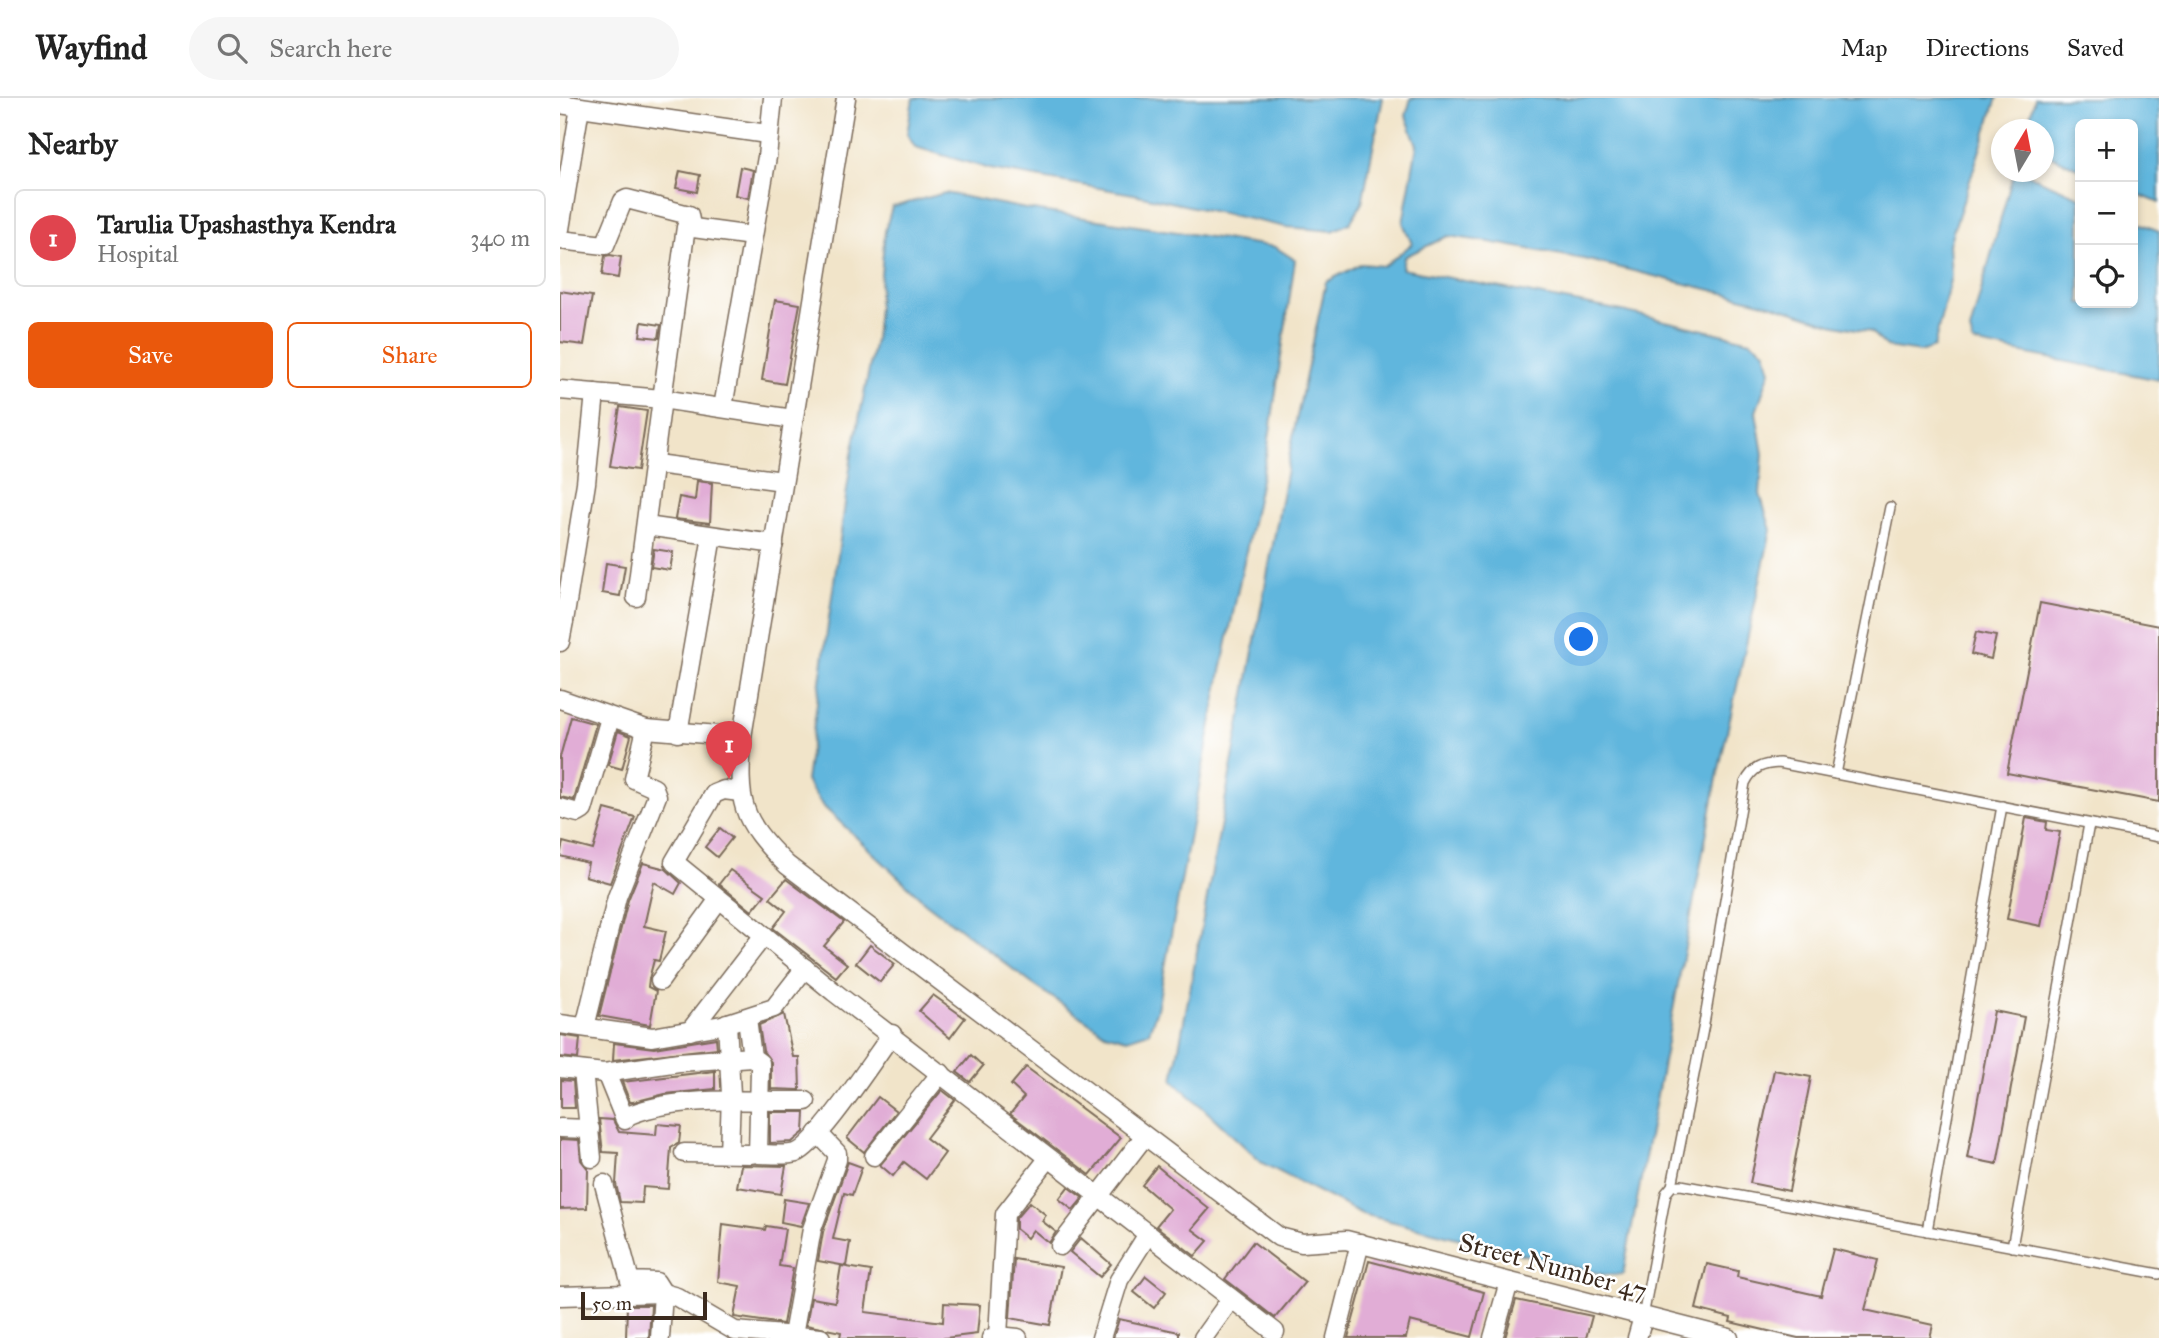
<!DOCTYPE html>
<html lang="en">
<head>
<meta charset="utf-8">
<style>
  :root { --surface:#fff; --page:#f6f6f6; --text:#222; --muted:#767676; --line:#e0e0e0; --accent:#ea580c }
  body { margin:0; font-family:"IM FELL Great Primer",serif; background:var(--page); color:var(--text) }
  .controls { position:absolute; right:21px; top:21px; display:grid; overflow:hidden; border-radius:10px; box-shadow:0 4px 10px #0003 }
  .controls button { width:63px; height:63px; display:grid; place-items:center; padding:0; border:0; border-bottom:2px solid var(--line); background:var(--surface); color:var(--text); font:35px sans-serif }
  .compass { position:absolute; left:1431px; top:21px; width:63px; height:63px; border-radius:50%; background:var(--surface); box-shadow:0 4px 10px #0003; rotate:10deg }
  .scale { position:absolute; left:21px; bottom:18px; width:126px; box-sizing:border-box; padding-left:7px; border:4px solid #3b2a1e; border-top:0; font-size:19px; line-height:24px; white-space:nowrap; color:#3b2a1e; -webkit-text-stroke:5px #fff; paint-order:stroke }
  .you { position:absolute; left:1022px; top:542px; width:24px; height:24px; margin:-18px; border:5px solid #fff; border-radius:50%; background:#1a73e8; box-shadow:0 0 0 10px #1a73e833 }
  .badge { display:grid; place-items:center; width:46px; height:46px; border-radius:50%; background:var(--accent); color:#fff; font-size:23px; font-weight:700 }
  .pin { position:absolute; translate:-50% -58px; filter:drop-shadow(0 2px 4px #0008) }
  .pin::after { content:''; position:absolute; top:37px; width:24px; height:21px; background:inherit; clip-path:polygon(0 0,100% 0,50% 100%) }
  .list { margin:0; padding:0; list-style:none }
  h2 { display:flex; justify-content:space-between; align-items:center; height:91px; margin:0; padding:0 28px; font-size:30px }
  h2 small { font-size:23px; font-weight:400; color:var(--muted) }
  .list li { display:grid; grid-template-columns:46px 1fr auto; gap:21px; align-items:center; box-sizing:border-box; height:98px; margin:0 14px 14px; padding:0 14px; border:2px solid var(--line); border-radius:10px }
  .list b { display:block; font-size:26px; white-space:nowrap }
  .list p { margin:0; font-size:23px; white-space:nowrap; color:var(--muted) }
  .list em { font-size:23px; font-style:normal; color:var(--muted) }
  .actions { display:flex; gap:14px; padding:21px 28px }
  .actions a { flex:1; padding:16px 0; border:2px solid var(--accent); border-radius:10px; text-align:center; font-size:24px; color:var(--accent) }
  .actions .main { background:var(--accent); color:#fff }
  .icon { flex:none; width:38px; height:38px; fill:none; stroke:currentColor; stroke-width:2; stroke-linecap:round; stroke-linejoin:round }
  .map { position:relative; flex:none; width:1599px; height:1240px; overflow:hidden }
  header { display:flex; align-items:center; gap:42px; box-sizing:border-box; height:98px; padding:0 35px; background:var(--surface); border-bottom:2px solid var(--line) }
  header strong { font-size:33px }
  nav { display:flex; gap:38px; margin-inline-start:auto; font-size:24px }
  .search { width:490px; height:63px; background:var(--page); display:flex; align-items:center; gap:18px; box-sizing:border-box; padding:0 24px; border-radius:38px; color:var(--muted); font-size:26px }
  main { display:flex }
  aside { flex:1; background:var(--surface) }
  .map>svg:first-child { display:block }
</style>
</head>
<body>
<header>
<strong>Wayfind</strong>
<div class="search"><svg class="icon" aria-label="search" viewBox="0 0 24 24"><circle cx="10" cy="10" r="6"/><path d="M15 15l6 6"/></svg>Search here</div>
<nav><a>Map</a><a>Directions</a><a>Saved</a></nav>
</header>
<main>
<aside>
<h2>Nearby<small></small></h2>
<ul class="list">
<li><span class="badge" style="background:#e0444e">1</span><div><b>Tarulia Upashasthya Kendra</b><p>Hospital</p></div><em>340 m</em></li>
</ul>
<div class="actions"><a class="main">Save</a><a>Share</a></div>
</aside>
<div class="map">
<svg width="1599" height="1240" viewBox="0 0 1599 1240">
  <rect width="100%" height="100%" fill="#fff"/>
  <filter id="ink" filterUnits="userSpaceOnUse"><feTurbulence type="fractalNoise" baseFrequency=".0143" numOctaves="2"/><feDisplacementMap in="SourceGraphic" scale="14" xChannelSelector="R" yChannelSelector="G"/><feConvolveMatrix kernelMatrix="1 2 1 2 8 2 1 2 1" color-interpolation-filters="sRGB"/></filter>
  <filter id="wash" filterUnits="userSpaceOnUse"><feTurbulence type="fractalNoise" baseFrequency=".00686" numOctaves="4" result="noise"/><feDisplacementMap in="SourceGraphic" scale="28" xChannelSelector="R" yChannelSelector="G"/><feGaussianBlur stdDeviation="1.57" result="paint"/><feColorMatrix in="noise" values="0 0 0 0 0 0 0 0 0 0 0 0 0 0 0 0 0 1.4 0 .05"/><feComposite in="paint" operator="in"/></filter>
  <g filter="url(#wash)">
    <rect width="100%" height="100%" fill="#f1e4c9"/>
    <!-- water -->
    <g fill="#60b6dd" stroke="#4e707e" stroke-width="2">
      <polygon points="353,0 823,0 802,105 790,125 773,133 726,129 573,96 430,71 355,49 347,36"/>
      <polygon points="851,0 1437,0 1389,146 1391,178 1374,249 1360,254 1327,249 1311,234 1271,226 1213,207 1024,161 929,144 888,138 844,159 842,171 1062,213 1191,243 1205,253 1210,273 1196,314 1203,356 1200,396 1211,432 1157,680 1063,1176 1045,1177 802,1116 702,1065 613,982 735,328 766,184 801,166 824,168 852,146 843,125 857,47 846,18"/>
      <polygon points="1475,0 1599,0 1599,105 1573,94 1573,26 1520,26 1520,71 1484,55 1484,32 1467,31"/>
      <polygon points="1461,74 1520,99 1520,205 1573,205 1573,122 1599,133 1599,282 1413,245 1410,233 1452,80"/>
      <polygon points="385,95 466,111 715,149 735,162 708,348 662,568 597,911 589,934 567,941 545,935 471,885 365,804 262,707 246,683 292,356 315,242 325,133 332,109"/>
    </g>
    <g id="blocks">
      <!-- building -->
      <g fill="#e1add6">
        <polygon points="180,69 193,72 188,100 175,97"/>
        <polygon points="120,73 140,77 137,94 116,90"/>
        <polygon points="50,157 61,159 58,180 42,177 45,158"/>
        <polygon points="0,193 32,198 24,247 0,244"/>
        <polygon points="215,202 240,206 225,286 202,282"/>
        <polygon points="82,224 101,227 99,240 80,238"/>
        <polygon points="60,309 87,313 78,372 50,368"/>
        <polygon points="137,383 152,385 150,425 115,421 119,399 135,402"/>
        <polygon points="94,451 113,454 110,472 91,469"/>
        <polygon points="46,465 65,468 60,498 42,495"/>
        <polygon points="1480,505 1599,528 1599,704 1447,675"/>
        <polygon points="1416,534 1436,538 1431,561 1411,556"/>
        <polygon points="11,619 36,626 14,702 0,699 0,659"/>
        <polygon points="58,633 71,638 62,671 48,667"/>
        <polygon points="45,711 75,719 50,785 25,778 28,765 0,758 3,744 33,752"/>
        <polygon points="1466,720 1487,724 1486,732 1500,734 1481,828 1447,821"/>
        <polygon points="160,730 172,740 157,759 145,749"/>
        <polygon points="83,765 106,771 121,785 115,796 94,784 84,828 106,833 99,863 94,862 89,881 88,889 96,893 90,927 39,918 68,802"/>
        <polygon points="170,772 205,797 192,813 159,786"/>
        <polygon points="226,781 284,824 264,848 287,866 276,879 213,830 226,813 210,800"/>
        <polygon points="310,847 335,866 320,884 296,865"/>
        <polygon points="373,897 405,920 390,940 359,913"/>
        <polygon points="1434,913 1464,919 1437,1066 1407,1060"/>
        <polygon points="224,916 233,959 239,959 240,992 211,991 211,964 203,953 199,927"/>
        <polygon points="0,937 20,940 18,961 0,959"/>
        <polygon points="156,940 157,950 53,962 54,945 94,950"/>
        <polygon points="411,957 423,968 410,984 397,974"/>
        <polygon points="466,969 561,1040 530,1077 450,1016 464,999 451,987"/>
        <polygon points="1214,972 1251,979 1229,1093 1190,1085"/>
        <polygon points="155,973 155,991 105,996 73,1004 70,1004 62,984"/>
        <polygon points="1,982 13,983 15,1010 1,1010"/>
        <polygon points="382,992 395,1002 366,1040 385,1055 366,1081 344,1064 333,1078 320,1067"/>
        <polygon points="318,999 336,1013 304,1054 287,1040"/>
        <polygon points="210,1014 245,1014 244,1034 232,1044 210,1045"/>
        <polygon points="39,1021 53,1022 59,1034 96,1037 97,1026 121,1028 119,1045 111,1050 108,1091 83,1089 82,1105 60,1104 56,1086 58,1055 43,1054"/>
        <polygon points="0,1041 19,1042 21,1062 28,1071 27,1110 0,1111"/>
        <polygon points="288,1064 302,1069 292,1097 284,1095 273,1141 290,1144 286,1168 258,1163 263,1134"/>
        <polygon points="181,1067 226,1068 221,1096 177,1089"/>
        <polygon points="597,1068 649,1111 632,1131 648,1143 635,1158 596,1128 610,1111 582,1087"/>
        <polygon points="508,1089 523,1100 513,1112 499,1101"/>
        <polygon points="224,1101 249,1105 241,1128 221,1124"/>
        <polygon points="470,1104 486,1117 482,1123 496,1134 489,1145 473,1132 467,1140 456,1131 456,1120"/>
        <polygon points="163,1126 205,1132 206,1128 225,1131 219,1168 233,1170 223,1226 174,1219 180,1188 158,1184"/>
        <polygon points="521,1140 551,1166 540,1179 510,1154"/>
        <polygon points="693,1144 745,1184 715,1220 665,1181"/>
        <polygon points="1273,1151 1318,1162 1305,1212 1373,1227 1370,1240 1238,1240 1170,1224 1171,1220 1136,1211 1147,1166 1178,1173 1177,1179 1261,1198"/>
        <polygon points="454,1161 501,1169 490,1227 450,1220"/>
        <polygon points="809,1163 924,1194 912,1239 850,1223 846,1240 788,1240"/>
        <polygon points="281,1168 311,1173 305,1214 383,1224 384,1205 420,1207 417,1236 385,1240 280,1240 281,1234 246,1227 251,1200 275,1204"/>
        <polygon points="586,1178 606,1194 594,1210 574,1194"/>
        <polygon points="956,1202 1032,1218 1026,1240 945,1240"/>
        <polygon points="67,1207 91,1207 89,1240 66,1240"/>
        <polygon points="559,1221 619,1234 619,1240 553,1240"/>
      </g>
    </g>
  </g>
  <g filter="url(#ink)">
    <use href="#blocks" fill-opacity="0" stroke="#7b6b5a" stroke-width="2"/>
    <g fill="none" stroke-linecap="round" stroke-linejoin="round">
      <!-- service casing -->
      <g stroke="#7b6b5a" stroke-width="12">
        <g id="service">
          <polyline points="1276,676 1330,409"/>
          <path d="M1112 1088 1144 926 1185 685C1193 669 1202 666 1219 665L1599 739"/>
          <polyline points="1367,1133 1442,708"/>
          <polyline points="1452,1149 1529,726"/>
          <polyline points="1083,1219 1106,1095 1112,1088 1121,1087 1599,1176"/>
        </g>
      </g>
      <!-- minor casing -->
      <g stroke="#7b6b5a" stroke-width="21">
        <g id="minor">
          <path d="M286 0 182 639C178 705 179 720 227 767L719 1139 742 1145 786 1142 1169 1240"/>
          <polyline points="0,6 207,36"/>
          <polyline points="0,131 20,9"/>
          <polyline points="192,138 126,129 102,301 233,321"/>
          <polyline points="0,142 45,147 63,103 67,101 129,117 131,128"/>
          <polyline points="0,292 102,301 76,499"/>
          <polyline points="163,309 207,59 213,0"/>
          <polyline points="96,366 223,383"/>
          <polyline points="86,428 214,446"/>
          <polyline points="0,517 4,523 0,544"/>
          <polyline points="4,523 26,385 35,295"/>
          <polyline points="0,601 86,631 182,639"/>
          <polyline points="118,635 152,438"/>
          <polyline points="180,694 164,692 154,696 114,764 274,894 715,1234"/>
          <polyline points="0,710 18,715 23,712 50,620"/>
          <polyline points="100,883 159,801"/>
          <path d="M187 920 192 959 200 965V971L198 1056C209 1056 225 1058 236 1055 258 1047 315 959 332 936"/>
          <polyline points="167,925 171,996 169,1055"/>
          <polyline points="0,926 92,939 162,927 214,910 245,870"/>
          <polyline points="25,929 57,799 97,698 94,690 74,681 86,631"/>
          <polyline points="130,933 204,837"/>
          <polyline points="0,970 44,975 119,964 192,959"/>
          <polyline points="23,973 32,1060"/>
          <polyline points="46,975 65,1022"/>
          <path d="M65 1019C115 996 191 1004 246 1003"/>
          <polyline points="0,1030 30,1031"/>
          <polyline points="124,1055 191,1056"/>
          <polyline points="314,1058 381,975"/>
          <polyline points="44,1086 70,1183 96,1184 103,1195 100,1240"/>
          <polyline points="500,1148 584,1039"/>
          <polyline points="0,1198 103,1195 117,1199 175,1233 261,1240"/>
          <polyline points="233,1237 252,1131 277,1062 277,1055 258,1035"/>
          <polyline points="438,1238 458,1240"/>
          <polyline points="431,1240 438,1238 445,1116 488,1061"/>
          <polyline points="541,1240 559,1182 588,1136"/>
          <polyline points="643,1240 671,1201"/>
          <polyline points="776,1240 800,1145"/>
          <polyline points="933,1240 949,1184"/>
          <polyline points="1077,1240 1083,1219"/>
        </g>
      </g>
      <!-- service -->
      <use href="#service" stroke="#fff" stroke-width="9"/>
      <!-- minor -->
      <use href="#minor" stroke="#fff" stroke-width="18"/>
    </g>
  </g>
  <g text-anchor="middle" stroke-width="5" stroke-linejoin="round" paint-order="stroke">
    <!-- street labels -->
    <g font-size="26" fill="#3b2a1e" stroke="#fff">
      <text transform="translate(993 1168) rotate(15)" y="9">Street Number 47</text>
    </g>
  </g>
</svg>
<div class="controls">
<button>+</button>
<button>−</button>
<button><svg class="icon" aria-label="locate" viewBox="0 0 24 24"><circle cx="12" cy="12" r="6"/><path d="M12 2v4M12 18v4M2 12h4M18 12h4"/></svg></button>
</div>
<svg class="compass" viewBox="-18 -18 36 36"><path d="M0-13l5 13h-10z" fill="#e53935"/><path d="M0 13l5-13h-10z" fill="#767676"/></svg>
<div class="scale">50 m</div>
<div class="you"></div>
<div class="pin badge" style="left:169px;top:681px;background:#e0444e">1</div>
</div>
</main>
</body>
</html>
